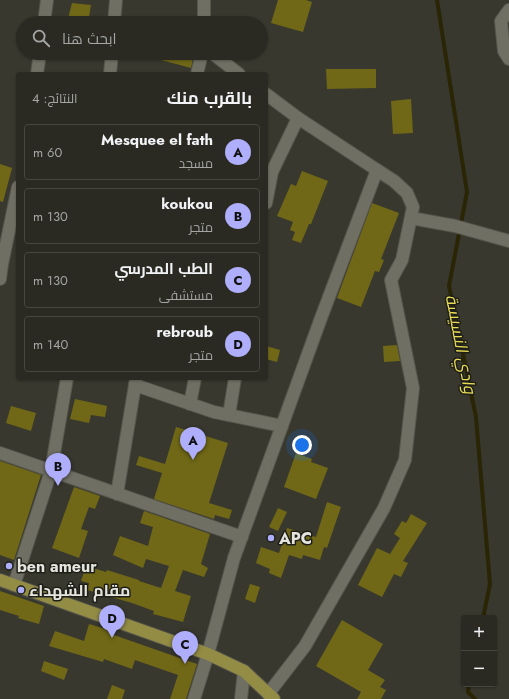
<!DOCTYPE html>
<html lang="ar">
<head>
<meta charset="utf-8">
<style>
  :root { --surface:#2a2a22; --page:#36362f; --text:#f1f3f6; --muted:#a5a7a5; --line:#464640; --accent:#aeaefb }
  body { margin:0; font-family:Jost,Cairo,sans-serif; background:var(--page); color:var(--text); direction:rtl }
  .controls { position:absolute; right:12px; bottom:12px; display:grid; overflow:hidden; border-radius:4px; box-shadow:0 1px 3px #0004 }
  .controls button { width:36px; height:36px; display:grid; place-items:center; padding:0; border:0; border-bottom:1px solid var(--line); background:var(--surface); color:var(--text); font:20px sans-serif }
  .you { position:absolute; left:302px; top:445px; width:14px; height:14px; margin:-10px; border:3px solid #fff; border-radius:50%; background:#1a73e8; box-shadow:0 0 0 6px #1a73e833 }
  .badge { display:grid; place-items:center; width:26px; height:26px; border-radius:50%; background:var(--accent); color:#111; font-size:13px; font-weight:700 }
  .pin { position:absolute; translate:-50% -33px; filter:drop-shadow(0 1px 2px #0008) }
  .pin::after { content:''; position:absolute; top:21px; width:14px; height:12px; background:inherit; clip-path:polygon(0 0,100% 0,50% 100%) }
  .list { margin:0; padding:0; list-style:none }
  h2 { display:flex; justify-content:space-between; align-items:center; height:52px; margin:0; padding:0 16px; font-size:17px }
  h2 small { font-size:13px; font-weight:400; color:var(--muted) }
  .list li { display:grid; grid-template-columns:26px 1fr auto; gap:12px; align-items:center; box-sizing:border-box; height:56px; margin:0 8px 8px; padding:0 8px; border:1px solid var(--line); border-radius:4px }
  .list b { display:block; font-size:15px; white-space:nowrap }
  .list p { margin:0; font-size:13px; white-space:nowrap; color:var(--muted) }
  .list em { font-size:13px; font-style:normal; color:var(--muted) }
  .icon { flex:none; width:22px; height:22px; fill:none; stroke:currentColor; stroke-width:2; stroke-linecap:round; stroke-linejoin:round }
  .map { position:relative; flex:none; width:509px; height:699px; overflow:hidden; direction:ltr }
  .search { position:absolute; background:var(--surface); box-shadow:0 1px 3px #0004; left:16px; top:16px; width:252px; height:44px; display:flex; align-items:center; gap:10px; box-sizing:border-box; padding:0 14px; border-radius:22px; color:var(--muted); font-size:15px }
  .panel { position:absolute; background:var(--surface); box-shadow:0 1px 3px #0004; left:16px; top:72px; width:252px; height:308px; border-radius:4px; direction:rtl }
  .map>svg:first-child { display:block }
</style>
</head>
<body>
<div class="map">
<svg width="509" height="699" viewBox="0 0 509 699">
  <rect width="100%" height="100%" fill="#38382e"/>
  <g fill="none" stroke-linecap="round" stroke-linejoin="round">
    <!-- stream -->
    <g stroke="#292505" stroke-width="4">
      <polyline points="437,0 467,192 449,286 476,417 490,584 483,618"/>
      <polyline points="469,684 468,692 475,699"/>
    </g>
  </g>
  <!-- building -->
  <g fill="#706817">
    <polygon points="278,0 306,0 312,2 303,32 271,23"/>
    <polygon points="72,3 91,5 88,23 67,23"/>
    <polygon points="146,53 194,53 191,68 146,56"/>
    <polygon points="326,69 376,69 376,88 327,89"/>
    <polygon points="411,99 413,133 393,134 391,101"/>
    <polygon points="0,164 12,168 3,202 0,201"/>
    <polygon points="302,171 328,181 311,224 309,224 301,243 292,240 295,232 290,230 293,222 277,216 291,184 296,186"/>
    <polygon points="372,203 399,213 381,259 384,260 379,272 375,271 361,307 337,298"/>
    <polygon points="397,345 400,361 384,362 383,346"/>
    <polygon points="266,346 280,350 277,362 266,359"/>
    <polygon points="75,399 107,406 105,417 91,415 89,423 70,419"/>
    <polygon points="11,406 36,413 31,431 6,423"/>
    <polygon points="176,427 228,443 209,503 232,510 229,519 215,515 214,519 154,499 162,473 136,465 139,456 165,464"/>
    <polygon points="296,453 312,459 311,462 328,468 316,499 284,487"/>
    <polygon points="0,461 41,475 14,560 0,555"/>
    <polygon points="74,487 100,496 95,509 89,507 81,529 88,531 79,558 52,548"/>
    <polygon points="327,502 341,507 327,548 324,547 320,560 303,555 302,559 289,555 281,578 269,573 270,569 256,563 261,547 279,553 287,528 316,537"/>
    <polygon points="278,508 287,512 278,531 269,527"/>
    <polygon points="144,511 210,534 201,564 208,568 204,577 183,570 175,591 191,596 183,622 153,614 154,611 132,603 87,590 89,583 81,581 86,566 106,572 107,570 139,580 139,581 161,588 169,566 146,559 143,568 113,555 120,536 148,546 153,527 140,523"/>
    <polygon points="411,514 427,523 403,561 408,563 401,577 394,574 382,597 358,585 377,548 390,554 400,538 394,534 402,521 406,523"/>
    <polygon points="250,584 260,587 255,603 245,599"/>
    <polygon points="0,591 44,606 39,624 18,618 19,616 0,610"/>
    <polygon points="342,620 383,644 368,670 385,680 380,687 386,690 381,699 357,699 361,692 316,666"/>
    <polygon points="89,624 112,631 111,634 197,664 186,699 170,699 178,675 135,660 132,669 104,659 103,662 49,646 55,631 84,641"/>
    <polygon points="44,661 68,669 64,680 41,671"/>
    <polygon points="112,685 125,690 122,699 107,699"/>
  </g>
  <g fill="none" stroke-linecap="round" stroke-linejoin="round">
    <!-- street casing -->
    <g stroke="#57564e" stroke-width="14">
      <g id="street">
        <polyline points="509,10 501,21 504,51 509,59"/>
        <polyline points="44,23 47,0"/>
        <polyline points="114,23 116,0"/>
        <polyline points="204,23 204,0"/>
        <polyline points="212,53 239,74"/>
        <polyline points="37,74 40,53"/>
        <polyline points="110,74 112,53"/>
        <polyline points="197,74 202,53"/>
        <polyline points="266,203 272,172 298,118"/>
        <polyline points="411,218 455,226 509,241"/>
        <polyline points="0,279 2,264 18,187"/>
        <polyline points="135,385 214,412 282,426"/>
        <polyline points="190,404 195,378"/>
        <polyline points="229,415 235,378"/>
        <polyline points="0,453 242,537"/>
        <polyline points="117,494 136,379"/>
        <polyline points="14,585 51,471 67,378"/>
        <polyline points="208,654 234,558 321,318 377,170 298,118 266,94"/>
        <polyline points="268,694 305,646 384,508 405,460 413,388 391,280 402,260 413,207 407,193 394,181 377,170"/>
        <polyline points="241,699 244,671"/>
      </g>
    </g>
    <!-- secondary casing -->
    <g stroke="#57564e" stroke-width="14">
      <polyline id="secondary" points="194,699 208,654"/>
    </g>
    <!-- primary casing -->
    <g stroke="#57564e" stroke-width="14">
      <polyline id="primary" points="0,580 208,654 244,671 274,699"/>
    </g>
    <!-- street -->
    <use href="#street" stroke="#6f6f64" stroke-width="12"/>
    <!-- secondary -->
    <use href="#secondary" stroke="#6f6f64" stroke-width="12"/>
    <!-- primary -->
    <use href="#primary" stroke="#938c45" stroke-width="12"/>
  </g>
  <!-- markers -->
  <g fill="#aeaefb" stroke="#1f1f1a" stroke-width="1.5">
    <circle cx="271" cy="538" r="4"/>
    <circle cx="9" cy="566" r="4"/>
    <circle cx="21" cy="590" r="4"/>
  </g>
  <g text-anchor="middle" stroke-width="3" stroke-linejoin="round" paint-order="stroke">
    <!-- poi labels -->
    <g font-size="16" font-weight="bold" fill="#e5e5de" stroke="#1f1f1a" text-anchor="start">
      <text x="279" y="544">APC</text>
      <text x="17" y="572">ben ameur</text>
      <text x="29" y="596">مقام الشهداء</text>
    </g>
    <!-- water labels -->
    <g font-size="17" font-style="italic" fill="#e9dc55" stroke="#1f1f1a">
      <text transform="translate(461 344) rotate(79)" y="6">وادي النسيسة</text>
    </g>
  </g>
</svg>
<div class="controls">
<button>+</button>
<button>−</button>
</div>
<div class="you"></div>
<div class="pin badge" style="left:193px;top:460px">A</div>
<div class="pin badge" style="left:58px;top:486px">B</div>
<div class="pin badge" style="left:185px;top:664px">C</div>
<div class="pin badge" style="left:112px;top:638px">D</div>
<div class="search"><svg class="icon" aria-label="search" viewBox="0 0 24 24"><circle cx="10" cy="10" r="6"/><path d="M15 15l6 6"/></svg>ابحث هنا</div>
<section class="panel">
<h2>بالقرب منك<small>النتائج: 4</small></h2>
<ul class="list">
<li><span class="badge">A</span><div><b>Mesquee el fath</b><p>مسجد</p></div><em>60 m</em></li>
<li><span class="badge">B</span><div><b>koukou</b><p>متجر</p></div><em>130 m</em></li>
<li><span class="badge">C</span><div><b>الطب المدرسي</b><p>مستشفى</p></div><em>130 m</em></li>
<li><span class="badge">D</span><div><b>rebroub</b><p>متجر</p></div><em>140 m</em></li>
</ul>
</section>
</div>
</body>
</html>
